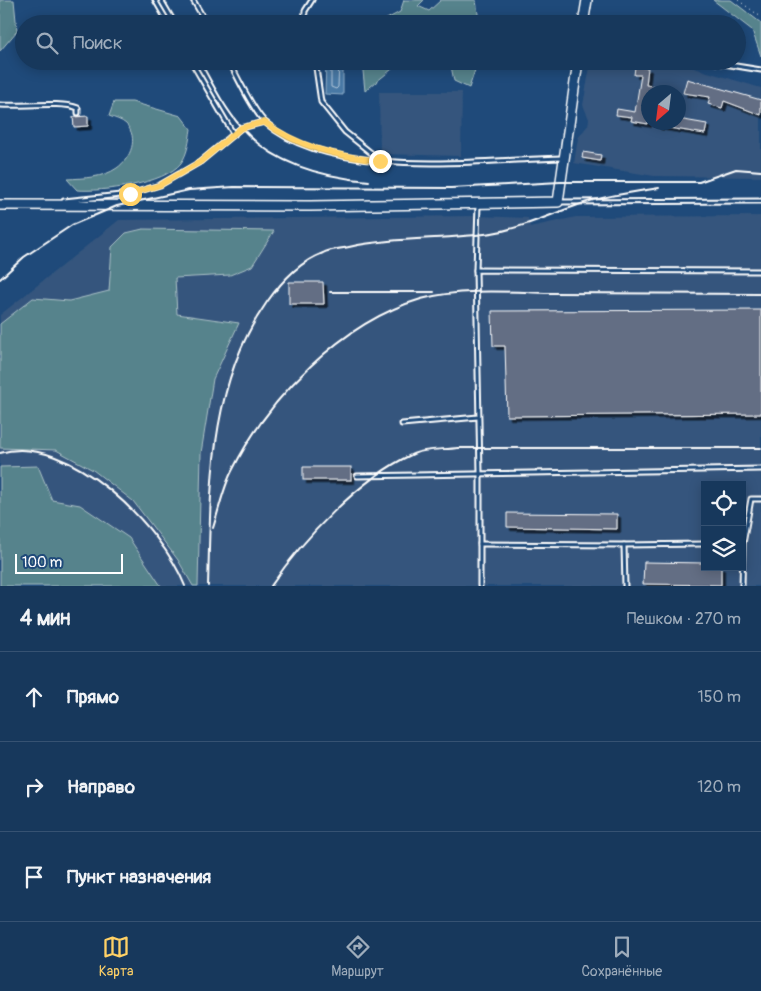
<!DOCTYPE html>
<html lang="ru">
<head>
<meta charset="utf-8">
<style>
  :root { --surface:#17385c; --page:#203f62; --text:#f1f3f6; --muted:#9eacbb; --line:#365272; --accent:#ffd166 }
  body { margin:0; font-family:Pangolin,sans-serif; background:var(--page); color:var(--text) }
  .controls { position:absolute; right:15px; bottom:15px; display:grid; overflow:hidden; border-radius:0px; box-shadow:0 2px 12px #0003 }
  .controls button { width:45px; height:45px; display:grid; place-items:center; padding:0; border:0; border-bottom:1px solid var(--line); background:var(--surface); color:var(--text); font:25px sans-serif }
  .compass { position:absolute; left:641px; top:85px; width:45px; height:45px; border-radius:50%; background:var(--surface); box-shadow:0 2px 12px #0003; rotate:208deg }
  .scale { position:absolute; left:15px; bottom:12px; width:108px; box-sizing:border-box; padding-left:5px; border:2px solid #fff; border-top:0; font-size:14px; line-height:18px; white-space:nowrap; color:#fff; -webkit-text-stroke:4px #1f4a7a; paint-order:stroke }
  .stop { position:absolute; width:15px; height:15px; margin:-11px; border:4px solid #ffd166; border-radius:50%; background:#fff }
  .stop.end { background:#ffd166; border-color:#fff; box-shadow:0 1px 5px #0008 }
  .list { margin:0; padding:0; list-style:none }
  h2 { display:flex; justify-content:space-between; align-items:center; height:65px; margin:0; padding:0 20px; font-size:21px }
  h2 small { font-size:16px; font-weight:400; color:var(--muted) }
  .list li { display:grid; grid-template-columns:32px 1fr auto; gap:15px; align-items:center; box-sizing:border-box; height:90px; padding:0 20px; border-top:1px solid var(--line) }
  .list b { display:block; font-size:19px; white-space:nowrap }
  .list em { font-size:16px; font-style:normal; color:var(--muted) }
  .icon { flex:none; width:28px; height:28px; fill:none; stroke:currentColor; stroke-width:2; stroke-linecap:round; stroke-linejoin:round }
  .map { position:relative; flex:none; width:761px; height:586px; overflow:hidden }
  .search { position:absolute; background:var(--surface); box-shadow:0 2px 12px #0003; left:15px; right:15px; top:15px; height:55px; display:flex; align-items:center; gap:12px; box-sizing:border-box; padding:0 18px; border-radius:28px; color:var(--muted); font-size:19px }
  .sheet { height:335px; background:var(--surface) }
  nav { display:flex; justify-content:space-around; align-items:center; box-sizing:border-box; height:70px; border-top:1px solid var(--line); background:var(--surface); font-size:14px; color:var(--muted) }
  nav a { display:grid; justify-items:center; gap:2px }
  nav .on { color:var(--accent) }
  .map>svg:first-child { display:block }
</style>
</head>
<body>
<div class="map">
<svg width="761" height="586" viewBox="0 0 761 586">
  <defs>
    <filter id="shadow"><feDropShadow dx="3.5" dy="3.5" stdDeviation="0" flood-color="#0009"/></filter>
  </defs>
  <rect width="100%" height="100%" fill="#1f4a7a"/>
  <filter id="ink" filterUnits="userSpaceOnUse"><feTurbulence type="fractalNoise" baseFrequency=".02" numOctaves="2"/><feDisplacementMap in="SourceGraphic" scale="10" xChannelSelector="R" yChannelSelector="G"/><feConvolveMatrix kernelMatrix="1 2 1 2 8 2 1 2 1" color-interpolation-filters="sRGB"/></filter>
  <g filter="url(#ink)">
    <!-- built -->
    <g fill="#34557d" fill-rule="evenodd">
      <path d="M591 61H671L761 88V177L654 176 574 163 578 138 588 125 589 119 583 105ZM648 92H678V122H648Z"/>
      <polygon points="379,92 462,92 461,156 380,154"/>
      <path d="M477 216 528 218 530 227 576 217 761 216V586H0V315L119 220ZM705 485H742V567H705Z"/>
    </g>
    <!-- green -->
    <g fill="#57838c" stroke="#abc1c6">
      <polygon points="0,0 14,0 17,31 0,51"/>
      <polygon points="404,0 424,0 418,6 429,11 441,0 476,0 479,21 484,24 377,24 400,12"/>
      <polygon points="713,0 731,0 761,23 761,56 752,30"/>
      <polygon points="362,61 402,61 365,91"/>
      <polygon points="450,61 478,61 469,88 454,81"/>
      <path d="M114 102H132L181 116 191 129C189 141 188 153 181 163 165 184 102 192 77 190L67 179C84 178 103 178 117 168 131 158 139 138 126 124 122 120 114 118 109 116Z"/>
      <polygon points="143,229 274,231 252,266 230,275 175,278 177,314 239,323 213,379 201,453 198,586 193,586 178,560 133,501 93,470 56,450 0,448 0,324 33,298 69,301 109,291 112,247 126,233"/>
      <polygon points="38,466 52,500 80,505 129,538 161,586 0,586 0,467"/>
    </g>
    <!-- water -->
    <polygon fill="#4879a5" stroke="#91afc9" points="326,61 343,61 343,95 325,94"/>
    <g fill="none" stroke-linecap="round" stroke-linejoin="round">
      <!-- shore -->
      <polyline stroke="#b6c9db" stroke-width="1" points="331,61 331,87 336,89 338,87 339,61"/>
    </g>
    <!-- building -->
    <g fill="#646e84" stroke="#fff" filter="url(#shadow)">
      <polygon points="635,67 648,68 646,85 673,89 673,92 648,92 648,124 631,121 632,117 616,115 617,109 635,112 641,75 634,75"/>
      <polygon points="687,79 761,100 761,115 724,101 722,108 708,104 710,97 683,93"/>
      <polygon points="88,116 88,126 74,127 73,117"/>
      <polygon points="678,119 707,124 705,134 657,126 657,122 678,122"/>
      <polygon points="583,152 601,155 600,161 582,158"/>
      <polygon points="289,282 323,282 324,304 289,304"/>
      <polygon points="761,310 761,414 507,416 505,346 493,346 492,311"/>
      <rect x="303" y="467" width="48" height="13"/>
      <polygon points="507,513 617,514 617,529 507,527"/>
      <polygon points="644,562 705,563 705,567 721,567 721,585 643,584"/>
    </g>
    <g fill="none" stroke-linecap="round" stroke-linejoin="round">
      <!-- lane casing -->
      <g stroke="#fff" stroke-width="7">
        <g id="lane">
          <polyline points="155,0 169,24"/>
          <polyline points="193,0 207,24"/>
          <polyline points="304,24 305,11 312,0"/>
          <polyline points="191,61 234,135"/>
          <path d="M229 61C237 76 254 113 266 123 331 180 480 160 562 158"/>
          <polyline points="315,61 321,102 345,132 380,160"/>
          <polyline points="705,61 761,70"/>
          <path d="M0 105C22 107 60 101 78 108V113"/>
          <polyline points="64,201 130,194 160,185 200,162 241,128 264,122"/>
          <polyline points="558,202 761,201"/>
          <polyline points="476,270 478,205"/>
          <polyline points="402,424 478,417"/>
          <polyline points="357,476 761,469"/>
          <polyline points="480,544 624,545"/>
          <polyline points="480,586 480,473 476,270 761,271"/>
          <polyline points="625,586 624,545 705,544"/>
          <polyline points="742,586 743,544 751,499 761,499"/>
        </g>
      </g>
      <!-- secondary casing -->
      <g stroke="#fff" stroke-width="12">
        <g id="secondary">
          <polyline points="583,24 587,0"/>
          <polyline points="0,205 310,206 558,202 578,61"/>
        </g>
      </g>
      <!-- path -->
      <polyline stroke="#fff" stroke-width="1" stroke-dasharray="1 4" stroke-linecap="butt" points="738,0 761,17"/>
      <!-- lane -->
      <use href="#lane" stroke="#1f4a7a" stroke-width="3"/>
      <!-- secondary -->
      <use href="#secondary" stroke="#1f4a7a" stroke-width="9"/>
      <!-- rail -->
      <g stroke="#fff" stroke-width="2">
        <polyline points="164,0 178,24"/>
        <path d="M200 61C212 83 224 107 241 127 272 164 322 177 369 181"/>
        <polyline points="0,279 24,257 72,225 117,206 189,190 234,187 451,188 560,182 699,182 736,169 761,171"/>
        <polyline points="330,292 434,292"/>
        <path d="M0 453C68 432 163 528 185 586"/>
        <path d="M213 528C219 510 223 488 232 471 268 398 342 322 421 299 460 288 512 292 553 293 622 293 692 294 761 294"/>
        <path d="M208 586C211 488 208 386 267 302 281 282 299 262 323 253 330 249 340 249 349 247 395 237 444 240 492 233 522 228 549 215 578 205 603 196 633 192 659 188"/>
        <path d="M271 586C303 539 360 478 413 454 425 448 445 450 458 448H761"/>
      </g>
    </g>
  </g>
  <g fill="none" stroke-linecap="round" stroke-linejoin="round" filter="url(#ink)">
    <!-- route -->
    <path stroke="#ffd166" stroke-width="6" d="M130 194 160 185 200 162 241 128 264 122C300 148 336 156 380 161"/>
  </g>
</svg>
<div class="controls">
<button><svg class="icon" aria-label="locate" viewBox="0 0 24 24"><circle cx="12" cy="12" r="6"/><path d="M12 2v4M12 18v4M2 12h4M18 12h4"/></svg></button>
<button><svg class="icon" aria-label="layers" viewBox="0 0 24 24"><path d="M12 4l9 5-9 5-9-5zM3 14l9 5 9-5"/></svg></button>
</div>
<svg class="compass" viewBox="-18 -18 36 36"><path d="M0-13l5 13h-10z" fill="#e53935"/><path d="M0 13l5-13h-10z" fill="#9eacbb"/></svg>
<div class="scale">100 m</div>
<div class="stop" style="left:130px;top:194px"></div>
<div class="stop end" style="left:380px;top:161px"></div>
<div class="search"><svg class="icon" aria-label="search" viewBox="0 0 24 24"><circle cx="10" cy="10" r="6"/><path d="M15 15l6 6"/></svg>Поиск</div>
</div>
<section class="sheet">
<h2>4 мин<small>Пешком · 270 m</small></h2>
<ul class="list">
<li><svg class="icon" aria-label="ahead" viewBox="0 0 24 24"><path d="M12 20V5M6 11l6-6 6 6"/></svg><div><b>Прямо</b></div><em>150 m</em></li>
<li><svg class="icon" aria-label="right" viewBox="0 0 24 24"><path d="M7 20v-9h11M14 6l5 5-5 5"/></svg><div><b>Направо</b></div><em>120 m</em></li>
<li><svg class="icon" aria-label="arrive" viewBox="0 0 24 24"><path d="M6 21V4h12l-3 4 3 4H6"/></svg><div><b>Пункт назначения</b></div></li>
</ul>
</section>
<nav>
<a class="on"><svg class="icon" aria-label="map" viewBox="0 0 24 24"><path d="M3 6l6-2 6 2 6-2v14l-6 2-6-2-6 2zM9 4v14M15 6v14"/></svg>Карта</a>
<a><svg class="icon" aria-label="directions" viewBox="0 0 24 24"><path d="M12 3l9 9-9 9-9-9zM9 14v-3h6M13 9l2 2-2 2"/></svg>Маршрут</a>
<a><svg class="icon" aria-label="saved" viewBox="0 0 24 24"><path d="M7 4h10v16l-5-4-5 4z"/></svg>Сохранённые</a>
</nav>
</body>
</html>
